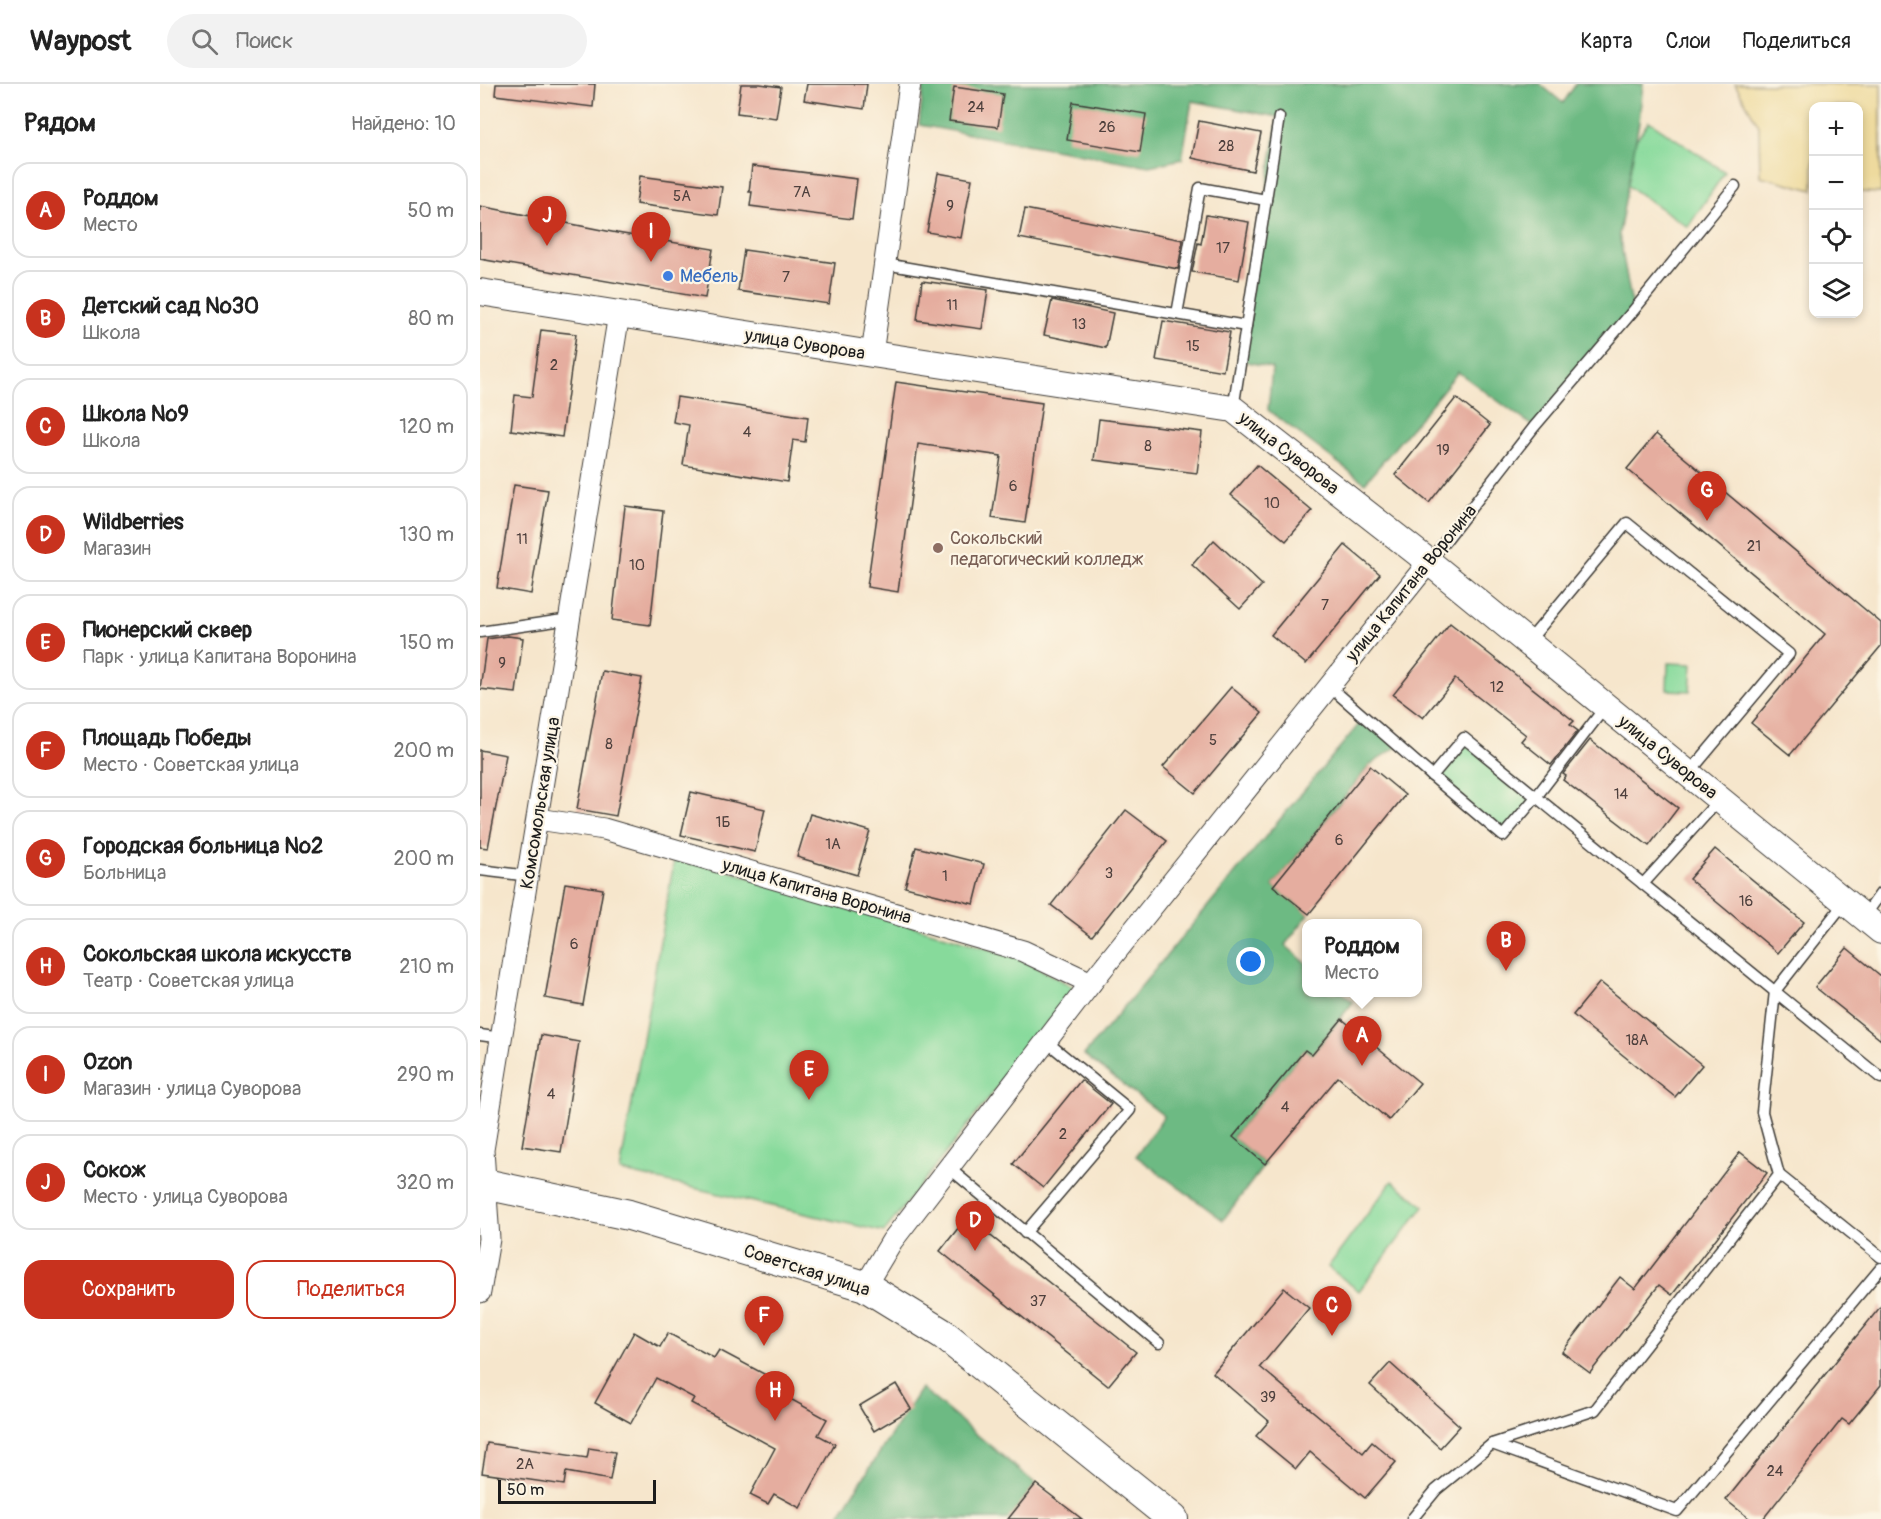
<!DOCTYPE html>
<html lang="ru">
<head>
<meta charset="utf-8">
<style>
  :root { --surface:#fff; --page:#f2f2f2; --text:#222; --muted:#767676; --line:#e0e0e0; --accent:#c8321e }
  body { margin:0; font-family:Pangolin,sans-serif; background:var(--page); color:var(--text) }
  .controls { position:absolute; right:18px; top:18px; display:grid; overflow:hidden; border-radius:12px; box-shadow:0 3px 9px #0003 }
  .controls button { width:54px; height:54px; display:grid; place-items:center; padding:0; border:0; border-bottom:2px solid var(--line); background:var(--surface); color:var(--text); font:30px sans-serif }
  .scale { position:absolute; left:18px; bottom:15px; width:158px; box-sizing:border-box; padding-left:6px; border:3px solid #1c1c1c; border-top:0; font-size:16px; line-height:21px; white-space:nowrap; color:#1c1c1c; -webkit-text-stroke:4px #fcf5e5; paint-order:stroke }
  .you { position:absolute; left:771px; top:878px; width:21px; height:21px; margin:-15px; border:4px solid #fff; border-radius:50%; background:#1a73e8; box-shadow:0 0 0 9px #1a73e833 }
  .badge { display:grid; place-items:center; width:39px; height:39px; border-radius:50%; background:var(--accent); color:#fff; font-size:20px; font-weight:700 }
  .pin { position:absolute; translate:-50% -50px; filter:drop-shadow(0 2px 3px #0008) }
  .pin::after { content:''; position:absolute; top:32px; width:21px; height:18px; background:inherit; clip-path:polygon(0 0,100% 0,50% 100%) }
  .popup { position:absolute; left:822px; top:835px; width:120px; height:78px; box-sizing:border-box; display:grid; place-content:center; border-radius:12px; background:var(--surface); filter:drop-shadow(0 2px 4px #0005); font-size:20px; white-space:nowrap; color:var(--muted) }
  .popup b { font-size:22px; color:var(--text) }
  .popup::after { content:''; position:absolute; left:50%; top:100%; margin-left:-12px; border:12px solid transparent; border-top-color:var(--surface) }
  .list { margin:0; padding:0; list-style:none }
  h2 { display:flex; justify-content:space-between; align-items:center; height:78px; margin:0; padding:0 24px; font-size:26px }
  h2 small { font-size:20px; font-weight:400; color:var(--muted) }
  .list li { display:grid; grid-template-columns:39px 1fr auto; gap:18px; align-items:center; box-sizing:border-box; height:96px; margin:0 12px 12px; padding:0 12px; border:2px solid var(--line); border-radius:18px }
  .list b { display:block; font-size:22px; white-space:nowrap }
  .list p { margin:0; font-size:20px; white-space:nowrap; color:var(--muted) }
  .list em { font-size:20px; font-style:normal; color:var(--muted) }
  .actions { display:flex; gap:12px; padding:18px 24px }
  .actions a { flex:1; padding:14px 0; border:2px solid var(--accent); border-radius:18px; text-align:center; font-size:21px; color:var(--accent) }
  .actions .main { background:var(--accent); color:#fff }
  .icon { flex:none; width:33px; height:33px; fill:none; stroke:currentColor; stroke-width:2; stroke-linecap:round; stroke-linejoin:round }
  .map { position:relative; flex:none; width:1401px; height:1435px; overflow:hidden }
  header { display:flex; align-items:center; gap:36px; box-sizing:border-box; height:84px; padding:0 30px; background:var(--surface); border-bottom:2px solid var(--line) }
  header strong { font-size:28px }
  nav { display:flex; gap:33px; margin-inline-start:auto; font-size:21px }
  .search { width:420px; height:54px; background:var(--page); display:flex; align-items:center; gap:15px; box-sizing:border-box; padding:0 21px; border-radius:33px; color:var(--muted); font-size:22px }
  main { display:flex }
  aside { flex:1; background:var(--surface) }
  .map>svg:first-child { display:block }
</style>
</head>
<body>
<header>
<strong>Waypost</strong>
<div class="search"><svg class="icon" aria-label="search" viewBox="0 0 24 24"><circle cx="10" cy="10" r="6"/><path d="M15 15l6 6"/></svg>Поиск</div>
<nav><a>Карта</a><a>Слои</a><a>Поделиться</a></nav>
</header>
<main>
<aside>
<h2>Рядом<small>Найдено: 10</small></h2>
<ul class="list">
<li><span class="badge">A</span><div><b>Роддом</b><p>Место</p></div><em>50 m</em></li>
<li><span class="badge">B</span><div><b>Детский сад №30</b><p>Школа</p></div><em>80 m</em></li>
<li><span class="badge">C</span><div><b>Школа №9</b><p>Школа</p></div><em>120 m</em></li>
<li><span class="badge">D</span><div><b>Wildberries</b><p>Магазин</p></div><em>130 m</em></li>
<li><span class="badge">E</span><div><b>Пионерский сквер</b><p>Парк · улица Капитана Воронина</p></div><em>150 m</em></li>
<li><span class="badge">F</span><div><b>Площадь Победы</b><p>Место · Советская улица</p></div><em>200 m</em></li>
<li><span class="badge">G</span><div><b>Городская больница №2</b><p>Больница</p></div><em>200 m</em></li>
<li><span class="badge">H</span><div><b>Сокольская школа искусств</b><p>Театр · Советская улица</p></div><em>210 m</em></li>
<li><span class="badge">I</span><div><b>Ozon</b><p>Магазин · улица Суворова</p></div><em>290 m</em></li>
<li><span class="badge">J</span><div><b>Сокож</b><p>Место · улица Суворова</p></div><em>320 m</em></li>
</ul>
<div class="actions"><a class="main">Сохранить</a><a>Поделиться</a></div>
</aside>
<div class="map">
<svg width="1401" height="1435" viewBox="0 0 1401 1435">
  <rect width="100%" height="100%" fill="#fcf5e5"/>
  <filter id="ink" filterUnits="userSpaceOnUse"><feTurbulence type="fractalNoise" baseFrequency=".0167" numOctaves="2"/><feDisplacementMap in="SourceGraphic" scale="12" xChannelSelector="R" yChannelSelector="G"/><feConvolveMatrix kernelMatrix="1 2 1 2 8 2 1 2 1" color-interpolation-filters="sRGB"/></filter>
  <filter id="wash" filterUnits="userSpaceOnUse"><feTurbulence type="fractalNoise" baseFrequency=".008" numOctaves="4" result="noise"/><feDisplacementMap in="SourceGraphic" scale="24" xChannelSelector="R" yChannelSelector="G"/><feGaussianBlur stdDeviation="1.35" result="paint"/><feColorMatrix in="noise" values="0 0 0 0 0 0 0 0 0 0 0 0 0 0 0 0 0 1.4 0 .05"/><feComposite in="paint" operator="in"/></filter>
  <g filter="url(#wash)">
    <rect width="100%" height="100%" fill="#f6e6cc"/>
    <!-- green -->
    <g fill="#87da9b" stroke="#527b5c" stroke-width="1.5">
      <polygon points="1169,37 1245,88 1208,143 1132,91"/>
      <polygon points="1188,579 1212,580 1210,607 1187,606"/>
      <polygon points="984,654 1056,713 1023,752 952,692"/>
      <polygon points="195,771 540,874 595,904 404,1148 140,1087"/>
      <polygon points="912,1097 944,1122 879,1207 848,1183"/>
    </g>
    <!-- forest -->
    <g fill="#6dba83" stroke="#446b50" stroke-width="1.5">
      <polygon points="444,0 1060,0 1083,19 1096,0 1163,0 1159,38 1139,150 1153,227 1054,343 978,288 885,399 788,326 792,284 760,276 798,33 712,17 702,75 669,82 439,41"/>
      <polygon points="885,633 918,662 889,682 793,802 829,830 805,861 826,879 826,908 862,909 873,918 832,971 825,966 753,1053 785,1080 743,1136 656,1072 684,1032 604,971"/>
      <polygon points="441,1304 556,1400 531,1432 533,1435 357,1435"/>
    </g>
    <!-- sand -->
    <polygon fill="#eeda9e" stroke="#857b5d" stroke-width="1.5" points="1255,0 1401,0 1401,109 1379,108 1378,22 1334,22 1333,106 1280,92 1279,42"/>
    <g id="blocks">
      <!-- building -->
      <g fill="#e5ad9f">
        <polygon points="16,0 115,0 113,23 15,11"/>
        <polygon points="261,0 280,0 301,3 296,34 257,29"/>
        <polygon points="327,0 387,0 384,25 324,16"/>
        <polygon points="474,3 523,10 518,43 469,37"/>
        <polygon points="593,18 666,30 660,68 587,56"/>
        <polygon points="719,37 781,49 773,87 712,74"/>
        <polygon points="272,82 377,95 372,135 270,122 272,108 269,108"/>
        <polygon points="458,89 492,95 481,154 447,148"/>
        <polygon points="160,92 242,103 238,131 156,120"/>
        <polygon points="0,122 137,149 233,165 225,214 0,175"/>
        <polygon points="545,125 703,156 698,185 539,154"/>
        <polygon points="726,131 769,138 759,196 712,188 718,159 721,160"/>
        <polygon points="264,166 355,179 349,220 258,207"/>
        <polygon points="442,197 508,206 502,245 437,236"/>
        <polygon points="572,216 633,229 626,264 564,251"/>
        <polygon points="683,237 750,248 743,287 676,276"/>
        <polygon points="61,246 96,250 82,353 31,346 35,311 52,313"/>
        <polygon points="416,298 562,319 545,439 512,434 521,372 438,360 418,508 387,503"/>
        <polygon points="197,313 328,333 325,358 313,356 307,398 203,381 209,341 193,338"/>
        <polygon points="976,314 1010,341 949,419 915,391"/>
        <polygon points="619,335 722,348 717,389 614,376"/>
        <polygon points="1176,350 1401,539 1401,562 1310,671 1271,639 1345,550 1147,385"/>
        <polygon points="777,381 832,427 806,457 751,411"/>
        <polygon points="34,401 68,406 51,510 17,504"/>
        <polygon points="145,422 183,427 170,541 132,536"/>
        <polygon points="734,456 782,501 760,525 712,481"/>
        <polygon points="865,461 900,490 826,580 791,551"/>
        <polygon points="970,539 1094,637 1090,641 1098,647 1071,681 1041,657 1046,651 975,595 943,634 913,611"/>
        <polygon points="28,552 43,554 36,609 0,605 7,555"/>
        <polygon points="122,587 162,594 136,732 97,725"/>
        <polygon points="751,603 782,629 715,709 683,683"/>
        <polygon points="1110,656 1198,724 1169,762 1083,696 1086,692 1083,690"/>
        <polygon points="0,666 26,671 8,764 0,763"/>
        <polygon points="890,682 925,711 829,830 793,802"/>
        <polygon points="211,708 285,725 275,768 201,751"/>
        <polygon points="646,726 687,757 612,852 571,821"/>
        <polygon points="330,730 390,747 377,791 317,773"/>
        <polygon points="436,763 504,780 494,820 425,803"/>
        <polygon points="1235,765 1324,838 1298,869 1209,795"/>
        <polygon points="85,799 123,805 103,921 65,914"/>
        <polygon points="1367,864 1401,892 1401,956 1335,903"/>
        <polygon points="1120,898 1222,981 1195,1013 1093,931"/>
        <polygon points="862,935 940,999 909,1036 858,993 785,1080 753,1053 825,966 832,971"/>
        <polygon points="61,951 99,958 81,1068 42,1062"/>
        <polygon points="601,996 631,1020 563,1104 533,1080"/>
        <polygon points="1260,1068 1287,1089 1192,1211 1179,1201 1110,1289 1082,1268 1140,1193 1155,1205"/>
        <polygon points="487,1133 656,1268 628,1302 460,1167"/>
        <polygon points="804,1204 829,1224 780,1283 883,1369 892,1358 916,1378 885,1414 830,1368 816,1385 776,1352 789,1337 733,1289"/>
        <polygon points="1401,1222 1401,1301 1369,1340 1362,1335 1283,1435 1270,1435 1246,1416 1331,1310 1330,1309"/>
        <polygon points="154,1248 180,1263 188,1249 234,1274 239,1266 286,1291 281,1299 347,1335 338,1351 355,1360 320,1424 294,1410 288,1420 270,1411 295,1364 211,1319 214,1314 176,1294 151,1339 115,1319"/>
        <polygon points="910,1279 980,1342 960,1364 890,1301"/>
        <polygon points="416,1300 431,1325 394,1347 379,1322"/>
        <polygon points="7,1359 107,1374 109,1364 135,1368 130,1396 86,1388 84,1401 2,1389"/>
        <polygon points="556,1400 602,1435 528,1435"/>
      </g>
    </g>
  </g>
  <g filter="url(#ink)">
    <use href="#blocks" fill-opacity="0" stroke="#3d3a36" stroke-width="1.5"/>
    <g fill="none" stroke-linecap="round" stroke-linejoin="round">
      <!-- service casing -->
      <g stroke="#3d3a36" stroke-width="13">
        <g id="service">
          <polyline points="405,180 766,242"/>
          <polyline points="697,230 720,104 786,116"/>
          <polyline points="753,325 799,33"/>
          <polyline points="949,478 1054,343 1153,227 1255,102"/>
          <polyline points="0,548 90,535"/>
          <polyline points="1048,558 1147,439 1309,570 1209,689"/>
          <polyline points="849,602 952,692 984,654 1401,994"/>
          <polyline points="952,692 1023,752 1056,713 1126,622"/>
          <polyline points="0,786 49,792"/>
          <polyline points="1163,800 1239,716"/>
          <polyline points="1384,833 1401,809"/>
          <polyline points="0,951 22,954"/>
          <polyline points="469,1084 679,1259"/>
          <polyline points="1299,1091 1401,1173"/>
          <polyline points="545,1149 650,1026 567,958"/>
          <polyline points="1012,1360 1115,1326 1299,1091 1282,1028 1295,907 1365,818"/>
          <polyline points="932,1435 956,1406 1012,1360 1197,1427 1401,1184"/>
        </g>
      </g>
      <!-- minor casing -->
      <g stroke="#3d3a36" stroke-width="23">
        <g id="minor">
          <polyline points="392,270 430,0"/>
          <polyline points="58,735 124,745 543,867 611,899"/>
          <polyline points="385,1202 412,1157 611,899 949,478"/>
          <polyline points="0,1208 9,1155 3,1066 139,230"/>
        </g>
      </g>
      <!-- tertiary casing -->
      <g stroke="#3d3a36" stroke-width="28">
        <polyline id="tertiary" points="0,208 392,270 753,325 949,478 1401,847"/>
      </g>
      <!-- secondary casing -->
      <g stroke="#3d3a36" stroke-width="32">
        <polyline id="secondary" points="0,1099 149,1131 385,1202 463,1250 693,1435"/>
      </g>
      <!-- service -->
      <use href="#service" stroke="#fff" stroke-width="10"/>
      <!-- minor -->
      <use href="#minor" stroke="#fff" stroke-width="21"/>
      <!-- tertiary -->
      <use href="#tertiary" stroke="#fff" stroke-width="26"/>
      <!-- secondary -->
      <use href="#secondary" stroke="#fff" stroke-width="30"/>
    </g>
  </g>
  <!-- markers -->
  <circle fill="#3f7fe0" stroke="#fcf5e5" stroke-width="2" cx="188" cy="192" r="6"/>
  <circle fill="#8d6e63" stroke="#fcf5e5" stroke-width="2" cx="458" cy="464" r="6"/>
  <g text-anchor="middle" stroke-width="4.5" stroke-linejoin="round" paint-order="stroke">
    <!-- number labels -->
    <g font-size="15" fill="#4e403d">
      <text x="496" y="28">24</text>
      <text x="627" y="48">26</text>
      <text x="746" y="67">28</text>
      <text x="322" y="113">7А</text>
      <text x="202" y="117">5А</text>
      <text x="470" y="127">9</text>
      <text x="743" y="169">17</text>
      <text x="306" y="198">7</text>
      <text x="472" y="226">11</text>
      <text x="599" y="245">13</text>
      <text x="713" y="267">15</text>
      <text x="74" y="286">2</text>
      <text x="267" y="353">4</text>
      <text x="668" y="367">8</text>
      <text x="963" y="371">19</text>
      <text x="533" y="407">6</text>
      <text x="792" y="424">10</text>
      <text x="42" y="460">11</text>
      <text x="1274" y="467">21</text>
      <text x="157" y="486">10</text>
      <text x="845" y="526">7</text>
      <text x="22" y="584">9</text>
      <text x="1017" y="608">12</text>
      <text x="733" y="661">5</text>
      <text x="129" y="665">8</text>
      <text x="1141" y="715">14</text>
      <text x="243" y="743">1Б</text>
      <text x="859" y="761">6</text>
      <text x="353" y="765">1А</text>
      <text x="629" y="794">3</text>
      <text x="465" y="797">1</text>
      <text x="1266" y="822">16</text>
      <text x="94" y="865">6</text>
      <text x="1157" y="961">18А</text>
      <text x="71" y="1015">4</text>
      <text x="805" y="1028">4</text>
      <text x="583" y="1055">2</text>
      <text x="558" y="1222">37</text>
      <text x="788" y="1318">39</text>
      <text x="45" y="1385">2А</text>
      <text x="1295" y="1392">24</text>
    </g>
    <!-- shop labels -->
    <g font-size="18" fill="#366cbe" stroke="#fcf5e5" text-anchor="start">
      <text x="200" y="198">Мебель</text>
    </g>
    <!-- street labels -->
    <g font-size="18" fill="#1c1c1c" stroke="#fcf5e5">
      <text transform="translate(325 260) rotate(9)" y="6">улица Суворова</text>
      <text transform="translate(809 369) rotate(38)" y="6">улица Суворова</text>
      <text transform="translate(931 499) rotate(-51)" y="6">улица Капитана Воронина</text>
      <text transform="translate(1188 673) rotate(39)" y="6">улица Суворова</text>
      <text transform="translate(60 719) rotate(-81)" y="6">Комсомольская улица</text>
      <text transform="translate(337 807) rotate(16)" y="6">улица Капитана Воронина</text>
      <text transform="translate(327 1186) rotate(18)" y="6">Советская улица</text>
    </g>
    <!-- education labels -->
    <g font-size="18" fill="#785e54" stroke="#fcf5e5" text-anchor="start">
      <text x="470" y="460">Сокольский<tspan x="470" dy="21">педагогический колледж</tspan></text>
    </g>
  </g>
</svg>
<div class="controls">
<button>+</button>
<button>−</button>
<button><svg class="icon" aria-label="locate" viewBox="0 0 24 24"><circle cx="12" cy="12" r="6"/><path d="M12 2v4M12 18v4M2 12h4M18 12h4"/></svg></button>
<button><svg class="icon" aria-label="layers" viewBox="0 0 24 24"><path d="M12 4l9 5-9 5-9-5zM3 14l9 5 9-5"/></svg></button>
</div>
<div class="scale">50 m</div>
<div class="you"></div>
<div class="pin badge" style="left:882px;top:982px">A</div>
<div class="popup"><b>Роддом</b>Место</div>
<div class="pin badge" style="left:1026px;top:887px">B</div>
<div class="pin badge" style="left:852px;top:1252px">C</div>
<div class="pin badge" style="left:495px;top:1167px">D</div>
<div class="pin badge" style="left:329px;top:1016px">E</div>
<div class="pin badge" style="left:284px;top:1262px">F</div>
<div class="pin badge" style="left:1227px;top:437px">G</div>
<div class="pin badge" style="left:295px;top:1337px">H</div>
<div class="pin badge" style="left:171px;top:178px">I</div>
<div class="pin badge" style="left:67px;top:162px">J</div>
</div>
</main>
</body>
</html>
